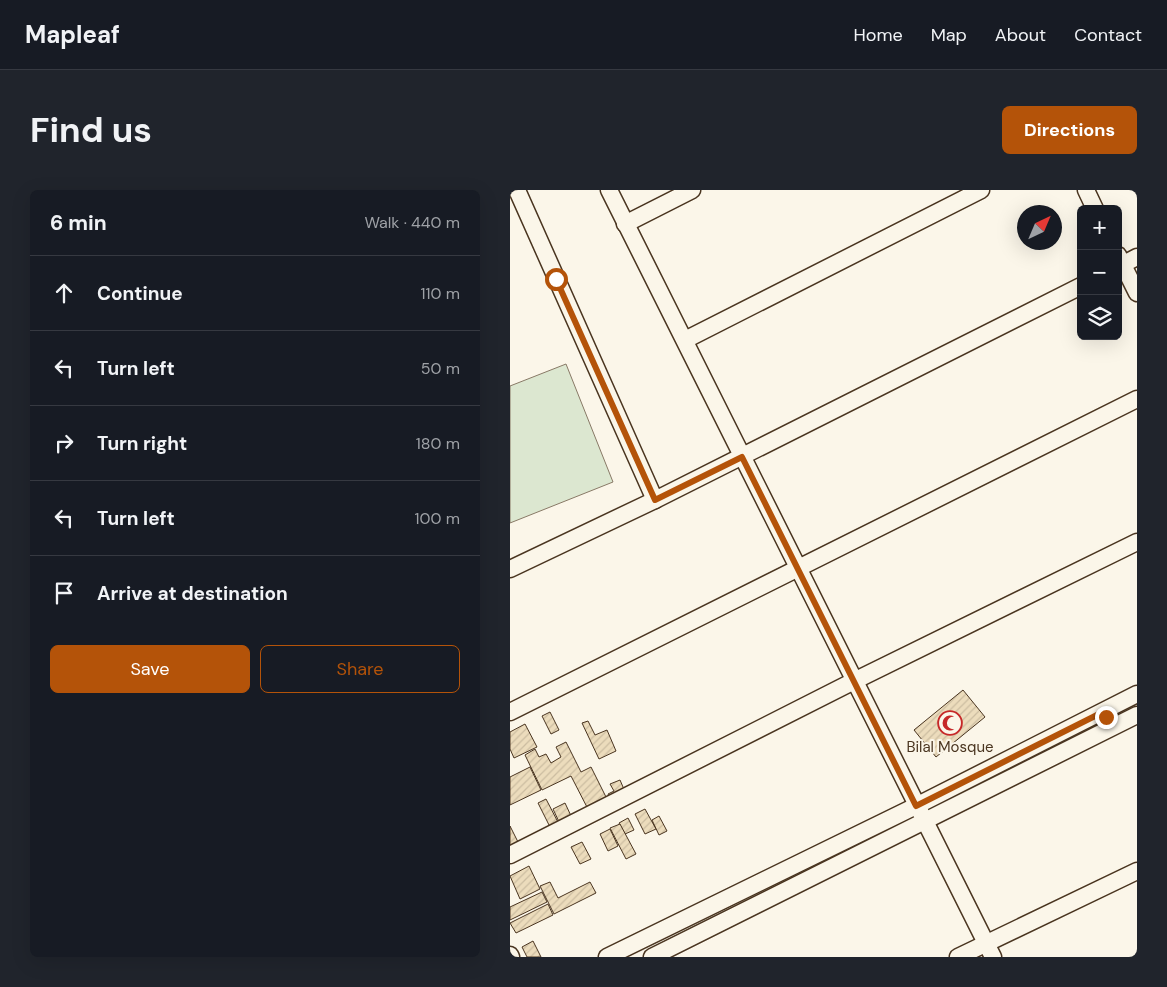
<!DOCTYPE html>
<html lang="en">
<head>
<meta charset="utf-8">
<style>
  :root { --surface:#171b24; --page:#20242c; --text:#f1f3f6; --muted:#9ea1a6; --line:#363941; --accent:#b45309 }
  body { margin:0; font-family:"DM Sans",sans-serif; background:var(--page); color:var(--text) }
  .controls { position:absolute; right:15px; top:15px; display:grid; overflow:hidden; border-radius:8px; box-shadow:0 5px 20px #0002 }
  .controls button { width:45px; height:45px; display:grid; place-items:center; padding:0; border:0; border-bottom:1px solid var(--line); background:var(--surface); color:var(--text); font:25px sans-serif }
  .compass { position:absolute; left:507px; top:15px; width:45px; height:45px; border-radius:50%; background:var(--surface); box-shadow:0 5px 20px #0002; rotate:44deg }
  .stop { position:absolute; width:15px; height:15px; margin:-11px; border:4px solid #b45309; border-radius:50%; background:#fff }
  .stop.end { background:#b45309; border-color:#fff; box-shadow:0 1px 5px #0008 }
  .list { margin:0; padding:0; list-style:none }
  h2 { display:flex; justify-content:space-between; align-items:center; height:65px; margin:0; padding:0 20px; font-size:21px }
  h2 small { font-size:16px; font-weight:400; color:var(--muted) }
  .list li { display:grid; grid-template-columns:32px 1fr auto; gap:15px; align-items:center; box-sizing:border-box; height:75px; padding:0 20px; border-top:1px solid var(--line) }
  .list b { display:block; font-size:19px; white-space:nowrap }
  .list em { font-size:16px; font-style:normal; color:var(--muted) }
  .actions { display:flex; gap:10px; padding:15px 20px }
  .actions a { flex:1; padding:11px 0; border:1px solid var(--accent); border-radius:8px; text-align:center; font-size:18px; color:var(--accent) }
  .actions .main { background:var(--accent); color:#fff }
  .icon { flex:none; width:28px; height:28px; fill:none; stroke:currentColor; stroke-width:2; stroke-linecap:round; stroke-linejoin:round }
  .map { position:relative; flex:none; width:627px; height:767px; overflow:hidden; border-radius:8px }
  header { display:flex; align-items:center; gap:30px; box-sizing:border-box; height:70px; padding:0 25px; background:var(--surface); border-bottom:1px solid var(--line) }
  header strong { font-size:24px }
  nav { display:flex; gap:28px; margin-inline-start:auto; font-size:18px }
  .intro { display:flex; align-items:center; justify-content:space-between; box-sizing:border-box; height:120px; padding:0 30px }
  h1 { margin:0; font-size:35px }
  .button { padding:12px 22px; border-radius:8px; background:var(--accent); color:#fff; font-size:18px; font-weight:700 }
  main { display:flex; gap:30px; padding:0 30px }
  aside { flex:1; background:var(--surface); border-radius:8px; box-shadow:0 5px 20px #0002 }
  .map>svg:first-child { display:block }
</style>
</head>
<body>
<header>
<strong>Mapleaf</strong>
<nav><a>Home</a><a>Map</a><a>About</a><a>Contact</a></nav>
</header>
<div class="intro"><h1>Find us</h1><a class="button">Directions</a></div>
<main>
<aside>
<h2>6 min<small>Walk · 440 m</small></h2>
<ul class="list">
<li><svg class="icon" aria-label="ahead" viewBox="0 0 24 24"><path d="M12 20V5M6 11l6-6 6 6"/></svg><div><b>Continue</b></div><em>110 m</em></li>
<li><svg class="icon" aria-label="left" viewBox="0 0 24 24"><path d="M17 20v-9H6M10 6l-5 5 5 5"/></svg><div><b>Turn left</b></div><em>50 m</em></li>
<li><svg class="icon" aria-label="right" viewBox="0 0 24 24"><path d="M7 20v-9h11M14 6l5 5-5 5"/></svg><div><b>Turn right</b></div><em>180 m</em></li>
<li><svg class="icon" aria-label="left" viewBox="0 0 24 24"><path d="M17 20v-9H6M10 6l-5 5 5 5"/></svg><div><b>Turn left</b></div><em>100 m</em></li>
<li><svg class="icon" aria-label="arrive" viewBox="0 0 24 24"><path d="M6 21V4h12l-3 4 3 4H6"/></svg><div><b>Arrive at destination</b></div></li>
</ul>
<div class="actions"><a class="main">Save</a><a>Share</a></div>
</aside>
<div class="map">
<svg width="627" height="767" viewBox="0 0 627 767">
  <defs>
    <pattern id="building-hatch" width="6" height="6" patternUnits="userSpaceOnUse" patternTransform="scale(1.25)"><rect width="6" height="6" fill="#ecdcbc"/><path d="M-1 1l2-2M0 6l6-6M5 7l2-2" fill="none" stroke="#ccbda1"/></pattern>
  </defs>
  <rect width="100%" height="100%" fill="#fbf6e9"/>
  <!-- garden -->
  <polygon fill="#dce7d0" stroke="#887966" points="56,174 103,292 0,333 0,196"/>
  <!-- building -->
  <g fill="url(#building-hatch)" stroke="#4a3520">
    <polygon points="453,500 475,527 426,567 404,540"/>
    <polygon points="40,522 49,540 41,544 32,526"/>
    <polygon points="78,531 85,545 97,540 106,561 89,569 72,533"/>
    <polygon points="15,534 27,557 4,568 0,559 0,542"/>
    <polygon points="56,552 71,582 81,577 99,613 80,623 61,586 32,600 15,565 25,559 29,567 36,564 41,573 51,567 46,557"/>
    <polygon points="20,577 31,600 0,615 0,587"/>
    <polygon points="110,590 116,604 101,611 98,604 104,601 100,594"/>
    <polygon points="36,609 50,636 42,641 28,613"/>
    <polygon points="55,613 62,628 50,634 43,619"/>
    <polygon points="135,619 146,639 135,644 125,624"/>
    <polygon points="149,626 157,641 149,645 142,630"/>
    <polygon points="118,628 124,640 115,644 109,633"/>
    <polygon points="110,634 126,664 116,669 100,638"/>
    <polygon points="0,636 10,656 0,662"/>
    <polygon points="100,639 108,656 98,661 90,644"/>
    <polygon points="72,652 81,669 70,674 61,657"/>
    <polygon points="19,676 30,699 10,709 0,686"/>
    <polygon points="40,692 48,708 80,692 86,703 44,724 30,696"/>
    <polygon points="32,702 37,712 0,730 0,717"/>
    <polygon points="38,714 43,725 6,743 0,733"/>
    <polygon points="23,751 31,767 17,767 12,757"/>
  </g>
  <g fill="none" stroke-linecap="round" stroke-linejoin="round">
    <!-- minor casing -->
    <g stroke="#4a3520" stroke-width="19">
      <g id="minor">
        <polyline points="7,0 145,310"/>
        <polyline points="99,0 483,767"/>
        <polyline points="576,0 585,19"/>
        <polyline points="115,34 182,0"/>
        <polyline points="608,65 627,103"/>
        <polyline points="608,77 627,67"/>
        <polyline points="175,150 471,0"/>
        <polyline points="0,379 145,310 571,96"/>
        <polyline points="0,522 627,209"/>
        <polyline points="0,665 344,491 627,352"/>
        <polyline points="0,765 1,767"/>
        <polyline points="97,767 406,616 627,504"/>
        <polyline points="142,767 627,525"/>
        <polyline points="448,767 627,681"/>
      </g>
    </g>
    <!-- minor -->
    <use href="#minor" stroke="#fbf6e9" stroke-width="16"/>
  </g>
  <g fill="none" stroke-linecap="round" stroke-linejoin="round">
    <!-- route -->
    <polyline stroke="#b45309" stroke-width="6" points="46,89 145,310 232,267 406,616 593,522 596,527"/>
  </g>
  <!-- icons -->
  <defs>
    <g id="mosque-ring" transform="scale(1.25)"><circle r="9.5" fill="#fbf6e9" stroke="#c62828" stroke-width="1.5"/><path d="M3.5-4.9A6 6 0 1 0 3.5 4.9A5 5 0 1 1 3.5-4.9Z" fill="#c62828"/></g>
  </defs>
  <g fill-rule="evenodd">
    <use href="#mosque-ring" x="440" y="533"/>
  </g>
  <g text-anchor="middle" stroke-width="4" stroke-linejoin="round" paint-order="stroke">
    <!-- poi labels -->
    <g font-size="15" fill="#4a3520" stroke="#fbf6e9">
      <text x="440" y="562">Bilal Mosque</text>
    </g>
  </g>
</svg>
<div class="controls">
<button>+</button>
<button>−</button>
<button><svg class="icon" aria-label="layers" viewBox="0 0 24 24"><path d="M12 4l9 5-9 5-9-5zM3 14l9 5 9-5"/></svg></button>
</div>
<svg class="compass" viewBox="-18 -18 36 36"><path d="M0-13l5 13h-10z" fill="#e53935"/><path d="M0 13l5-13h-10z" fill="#9ea1a6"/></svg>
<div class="stop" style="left:46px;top:89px"></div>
<div class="stop end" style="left:596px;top:527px"></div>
</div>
</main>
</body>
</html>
